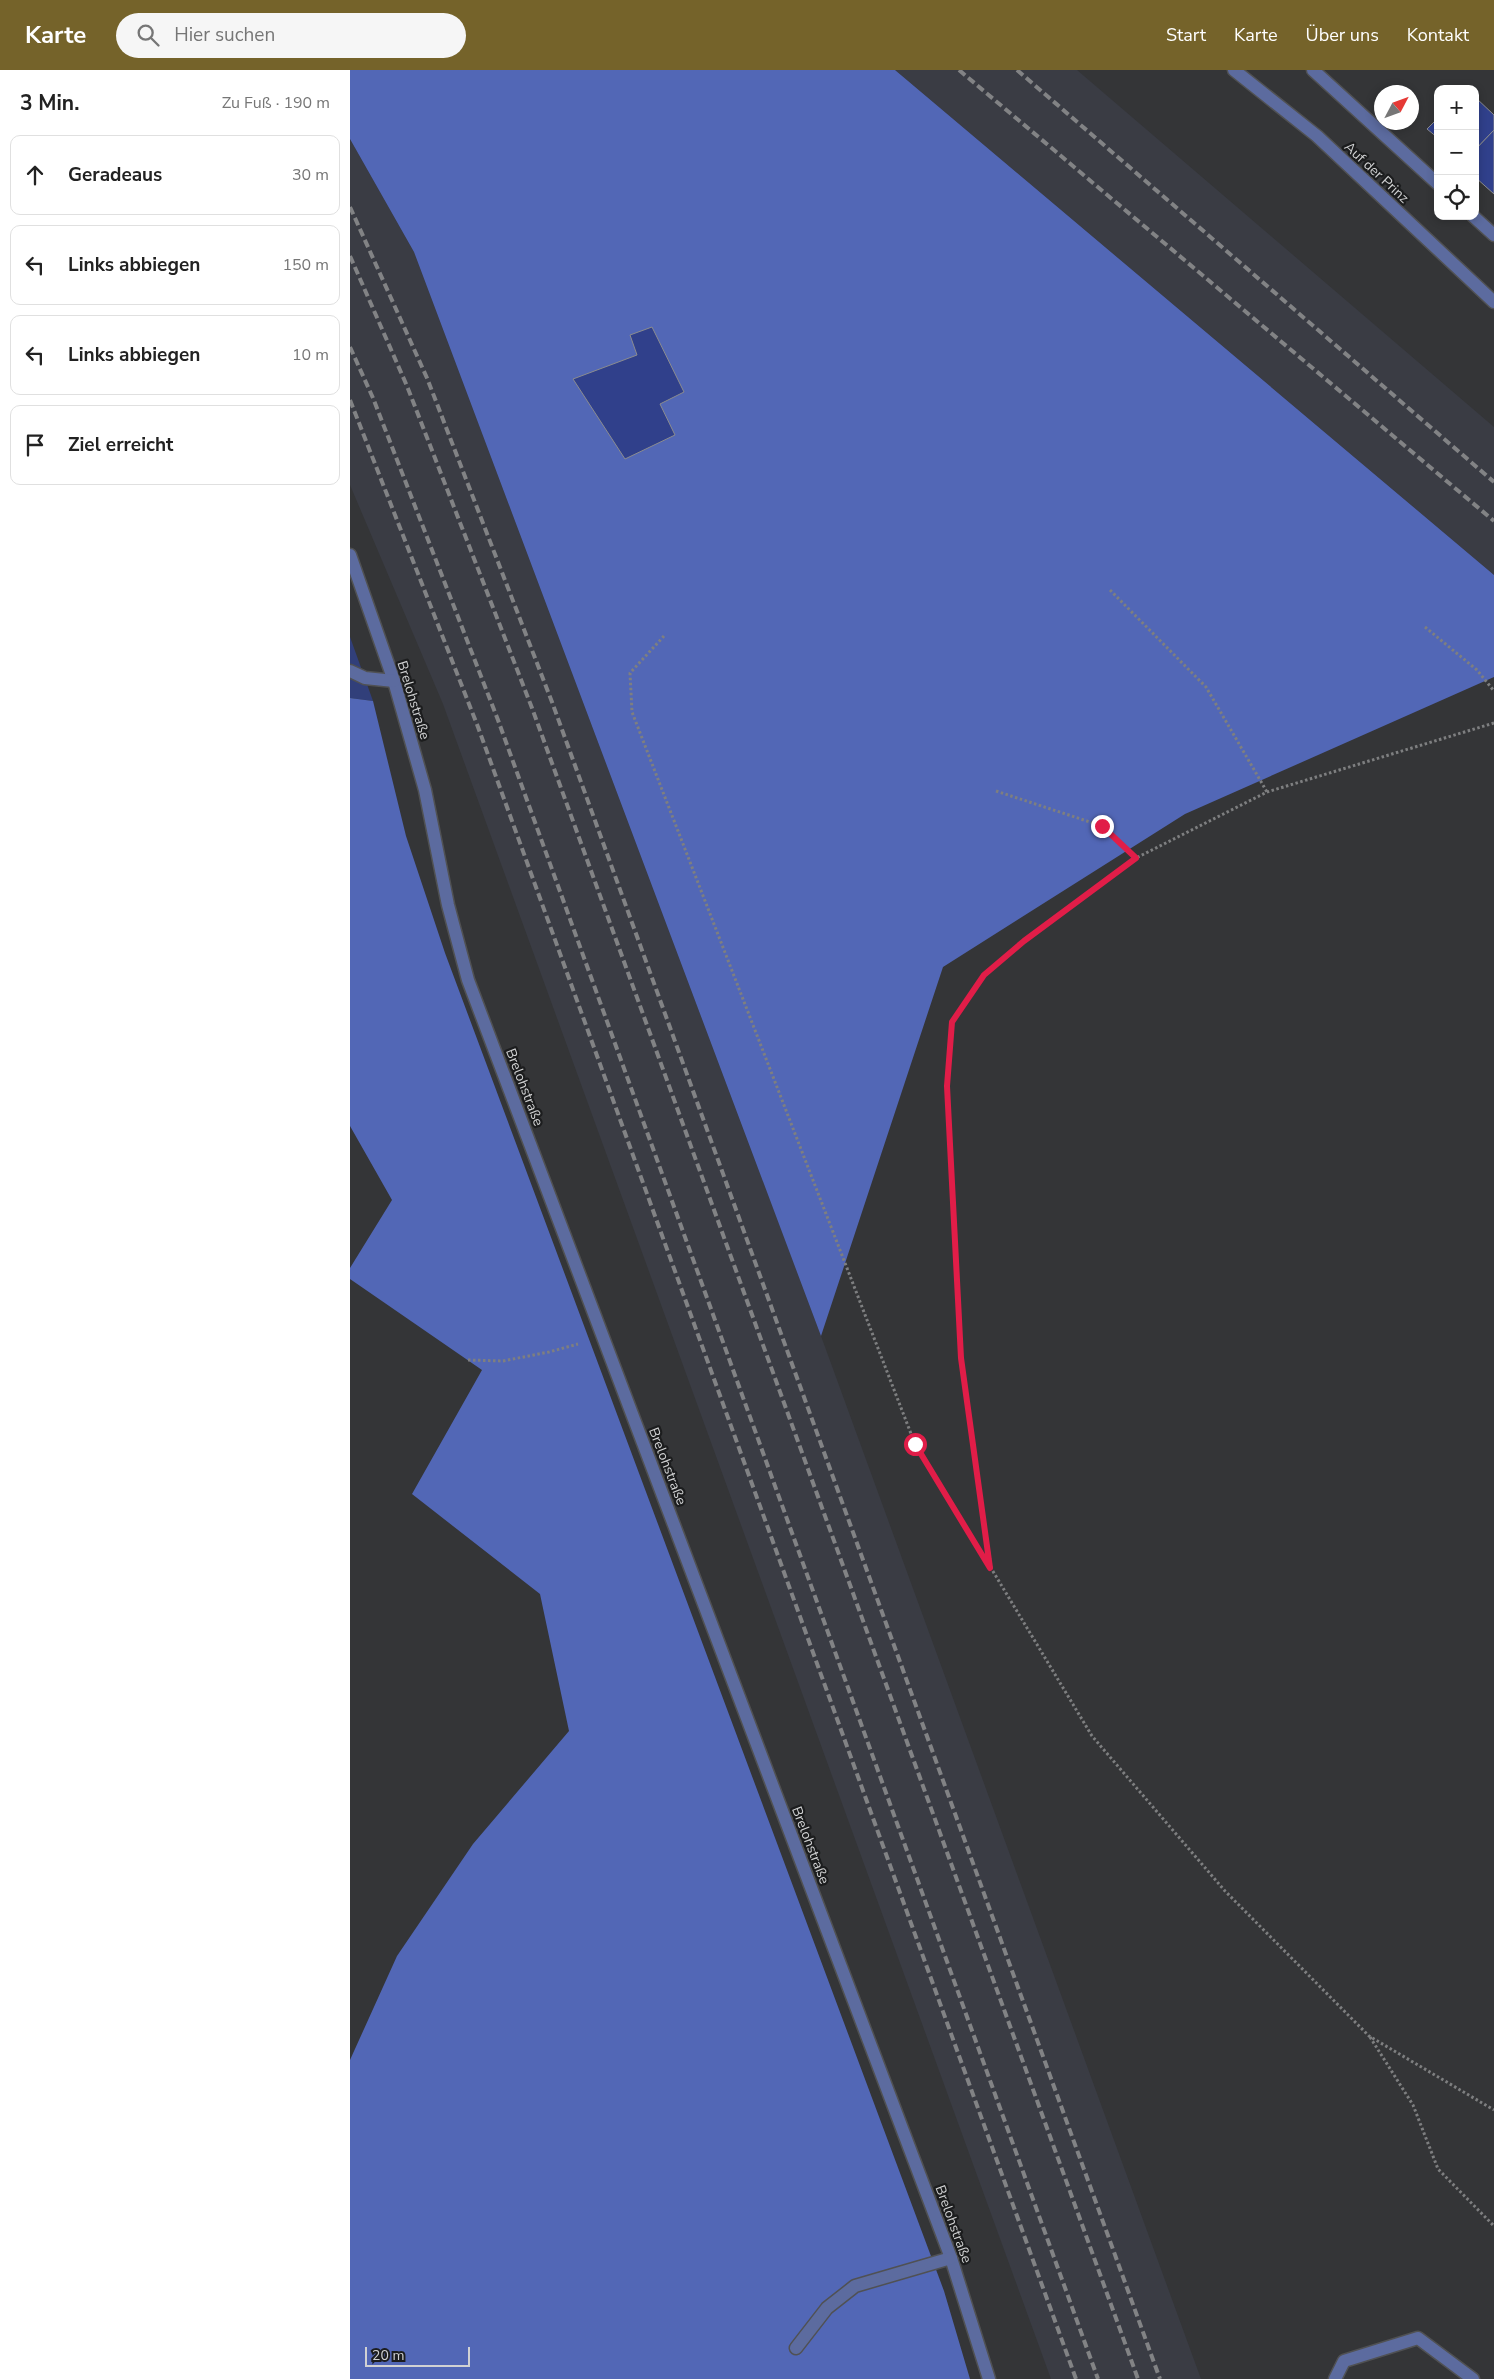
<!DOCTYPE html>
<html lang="de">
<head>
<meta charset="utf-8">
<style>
  :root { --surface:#fff; --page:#f6f6f6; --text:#222; --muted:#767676; --line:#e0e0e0; --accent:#75632a }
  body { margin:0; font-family:"Nunito Sans",sans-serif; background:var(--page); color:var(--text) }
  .controls { position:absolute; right:15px; top:15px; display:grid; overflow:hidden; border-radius:10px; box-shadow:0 2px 8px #0003 }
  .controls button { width:45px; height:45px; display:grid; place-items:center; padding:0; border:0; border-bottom:1px solid var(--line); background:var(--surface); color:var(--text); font:25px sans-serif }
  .compass { position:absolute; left:1024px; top:15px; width:45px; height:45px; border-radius:50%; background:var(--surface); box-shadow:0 2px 8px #0003; rotate:49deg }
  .scale { position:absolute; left:15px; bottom:12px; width:105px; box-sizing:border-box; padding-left:5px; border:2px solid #d1d2d3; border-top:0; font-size:14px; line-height:18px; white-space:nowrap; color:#d1d2d3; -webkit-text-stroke:4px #1c1d1e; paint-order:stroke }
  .stop { position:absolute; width:15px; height:15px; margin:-11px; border:4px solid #e11d48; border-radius:50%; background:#fff }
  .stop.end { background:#e11d48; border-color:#fff; box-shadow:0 1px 5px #0008 }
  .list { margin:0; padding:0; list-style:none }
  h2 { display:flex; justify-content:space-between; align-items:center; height:65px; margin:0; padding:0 20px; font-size:21px }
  h2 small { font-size:16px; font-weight:400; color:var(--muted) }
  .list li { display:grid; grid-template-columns:32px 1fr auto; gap:15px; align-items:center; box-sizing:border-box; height:80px; margin:0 10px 10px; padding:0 10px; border:1px solid var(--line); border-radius:10px }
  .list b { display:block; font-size:19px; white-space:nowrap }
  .list em { font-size:16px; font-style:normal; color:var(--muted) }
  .icon { flex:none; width:28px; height:28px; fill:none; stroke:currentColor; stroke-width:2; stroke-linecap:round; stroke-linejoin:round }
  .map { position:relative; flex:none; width:1144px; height:2309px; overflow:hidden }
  header { display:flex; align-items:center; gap:30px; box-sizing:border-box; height:70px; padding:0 25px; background:var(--accent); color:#fff }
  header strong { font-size:24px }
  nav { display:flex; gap:28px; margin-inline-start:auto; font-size:18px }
  .search { width:350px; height:45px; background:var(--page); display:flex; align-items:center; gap:12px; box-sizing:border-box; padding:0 18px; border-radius:28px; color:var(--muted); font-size:19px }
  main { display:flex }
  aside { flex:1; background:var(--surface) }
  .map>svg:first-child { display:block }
</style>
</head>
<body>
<header>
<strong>Karte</strong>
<div class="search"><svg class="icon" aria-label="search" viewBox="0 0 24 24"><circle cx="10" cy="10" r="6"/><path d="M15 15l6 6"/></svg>Hier suchen</div>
<nav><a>Start</a><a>Karte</a><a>Über uns</a><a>Kontakt</a></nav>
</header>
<main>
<aside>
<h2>3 Min.<small>Zu Fuß · 190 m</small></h2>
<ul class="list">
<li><svg class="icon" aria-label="ahead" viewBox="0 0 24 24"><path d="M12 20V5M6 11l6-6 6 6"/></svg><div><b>Geradeaus</b></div><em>30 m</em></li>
<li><svg class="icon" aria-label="left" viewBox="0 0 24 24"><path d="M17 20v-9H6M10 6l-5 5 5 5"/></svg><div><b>Links abbiegen</b></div><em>150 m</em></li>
<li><svg class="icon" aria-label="left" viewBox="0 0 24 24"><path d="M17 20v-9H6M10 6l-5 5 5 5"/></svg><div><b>Links abbiegen</b></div><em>10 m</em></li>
<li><svg class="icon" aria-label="arrive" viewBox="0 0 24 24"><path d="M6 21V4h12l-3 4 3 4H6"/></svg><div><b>Ziel erreicht</b></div></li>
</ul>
</aside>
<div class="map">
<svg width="1144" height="2309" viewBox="0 0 1144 2309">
  <rect width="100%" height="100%" fill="#343537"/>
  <!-- built -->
  <g fill="#3a3c44">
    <polygon points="545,0 727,0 1144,357 1144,505"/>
    <polygon points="0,69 64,182 471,1266 851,2309 701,2309 93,634 0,415"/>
  </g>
  <!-- green -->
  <polygon fill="#313f7a" points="0,567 23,631 0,628"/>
  <!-- forest -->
  <g fill="#5267b6">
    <polygon points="0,0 545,0 1144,505 1144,607 835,744 593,897 471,1266 64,182 0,69"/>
    <polygon points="0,628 23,631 56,766 95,883 594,2221 620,2309 0,2309 0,1990 47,1886 123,1774 219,1661 190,1524 62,1424 132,1300 0,1209 0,1198 42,1130 0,1056"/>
  </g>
  <!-- building -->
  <g fill="#30408b" stroke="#8b8c8f">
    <polygon points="1125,27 1144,45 1144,60 1125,80"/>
    <polygon points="1088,48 1088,68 1077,59"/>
    <polygon points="1144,60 1144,124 1125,107 1125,80"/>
    <polygon points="302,257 334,322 310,334 325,365 275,389 223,309 287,285 280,265"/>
  </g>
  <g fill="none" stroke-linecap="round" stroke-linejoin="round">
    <!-- minor casing -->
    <g stroke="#505153" stroke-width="15">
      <g id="minor">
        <polyline points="884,0 967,66 1144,232"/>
        <polyline points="963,0 1088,114"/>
        <polyline points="1123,146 1144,165"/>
        <polyline points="0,485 44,611 75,720 98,835 118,910 601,2188 639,2309"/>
        <polyline points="0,601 15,608 44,611"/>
        <polyline points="446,2278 477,2238 505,2216 601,2188"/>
        <polyline points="985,2309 994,2291 1068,2268 1123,2309"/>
      </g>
    </g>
    <!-- path -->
    <g stroke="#7e7f80" stroke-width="3" stroke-dasharray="2.5 2.5" stroke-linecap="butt">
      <polyline points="760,520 856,617 917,722"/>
      <polyline points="1075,557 1127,600 1144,621"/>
      <polyline points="314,566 280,603 282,642 565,1374 639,1496"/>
      <polyline points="1144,653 917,722 786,788 673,871 634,905 602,952 597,1016 611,1289 641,1498 742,1666 875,1821 1019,1966 1144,2040"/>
      <polyline points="646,721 752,756 786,788"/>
      <polyline points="118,1290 153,1291 199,1282 228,1274"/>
      <polyline points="1020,1967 1063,2035 1088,2099 1144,2156"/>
    </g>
    <!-- minor -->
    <use href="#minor" stroke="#5c6b9f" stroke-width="12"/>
    <!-- rail -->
    <g stroke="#828385" stroke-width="4" stroke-dasharray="8 4" stroke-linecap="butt">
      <polyline points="609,0 1144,451"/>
      <polyline points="667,0 1144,412"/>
      <polyline points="0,137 77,308 202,632 810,2309"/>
      <polyline points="0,186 57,316 182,638 788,2309"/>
      <polyline points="0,277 23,328 148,650 748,2309"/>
      <polyline points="0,330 128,657 726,2309"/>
    </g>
  </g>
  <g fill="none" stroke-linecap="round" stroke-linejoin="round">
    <!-- route -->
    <polyline stroke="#e11d48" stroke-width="6" points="565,1374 640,1498 611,1288 597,1016 602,952 634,905 674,871 786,788 752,756"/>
  </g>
  <g text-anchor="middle" stroke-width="4.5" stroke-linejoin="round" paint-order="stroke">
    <!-- street labels -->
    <g font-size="14" fill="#d1d2d3" stroke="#1c1d1e">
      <text transform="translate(1027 102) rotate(43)" y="5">Auf der Prinz</text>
      <text transform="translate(64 630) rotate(73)" y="5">Brelohstraße</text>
      <text transform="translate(175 1017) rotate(69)" y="5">Brelohstraße</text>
      <text transform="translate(318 1396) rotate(69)" y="5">Brelohstraße</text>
      <text transform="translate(461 1775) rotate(69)" y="5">Brelohstraße</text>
      <text transform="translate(604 2154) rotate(70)" y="5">Brelohstraße</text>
    </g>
  </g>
</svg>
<div class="controls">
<button>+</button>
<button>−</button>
<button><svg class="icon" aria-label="locate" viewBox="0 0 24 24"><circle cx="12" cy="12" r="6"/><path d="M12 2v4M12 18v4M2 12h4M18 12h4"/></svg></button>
</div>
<svg class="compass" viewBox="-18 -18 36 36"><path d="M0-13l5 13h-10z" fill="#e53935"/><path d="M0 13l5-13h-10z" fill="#767676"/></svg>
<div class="scale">20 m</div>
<div class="stop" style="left:565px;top:1374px"></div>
<div class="stop end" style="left:752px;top:756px"></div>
</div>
</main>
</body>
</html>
